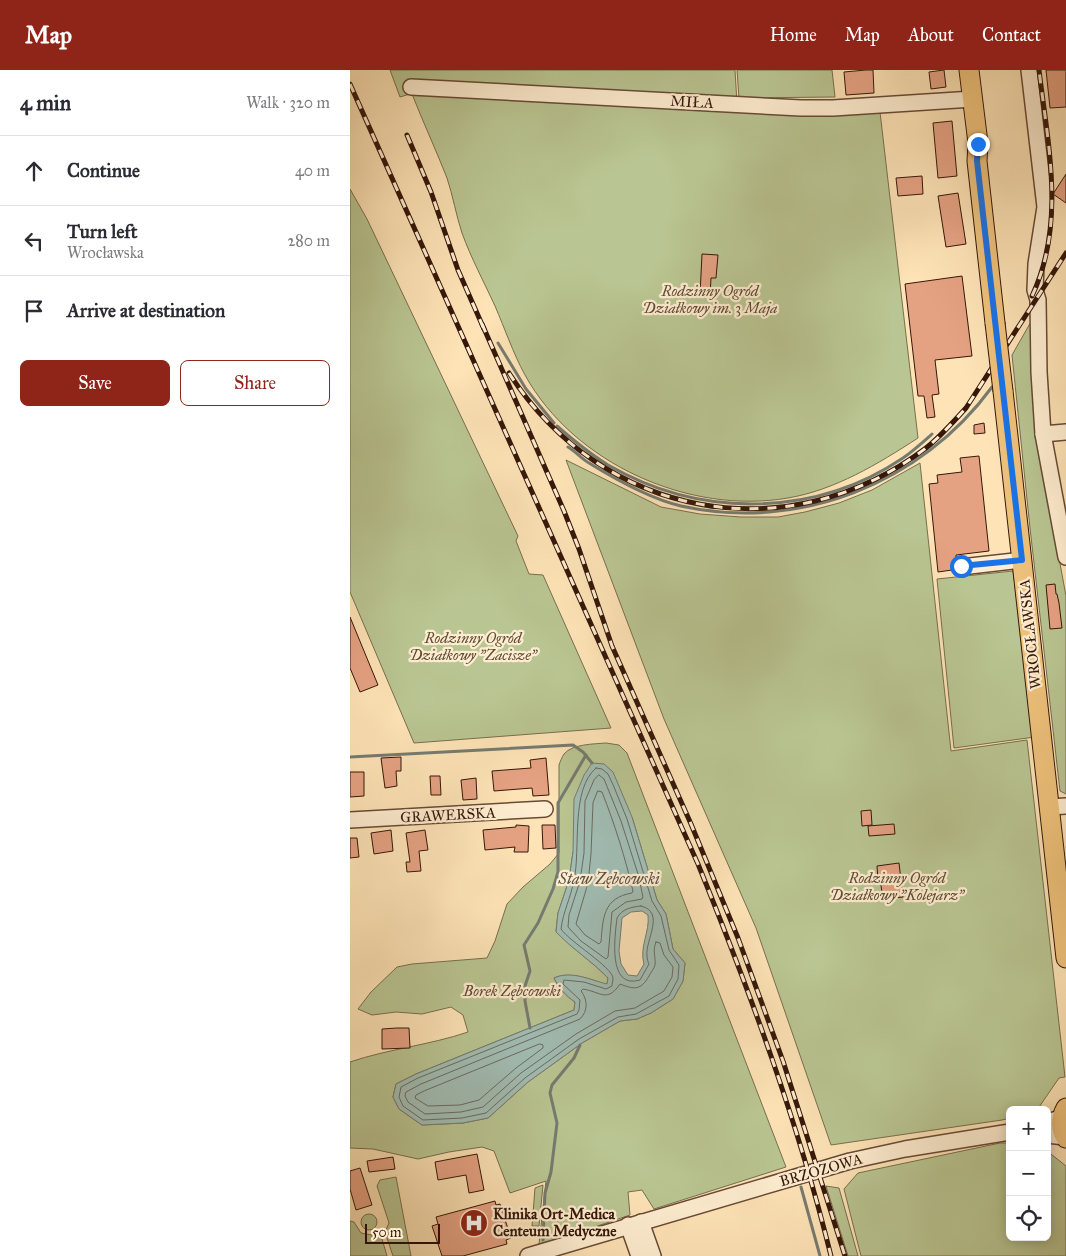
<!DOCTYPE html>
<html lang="en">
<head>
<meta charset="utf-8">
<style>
  :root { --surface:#fff; --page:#f7f7f7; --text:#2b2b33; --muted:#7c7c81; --line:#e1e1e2; --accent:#8f2418 }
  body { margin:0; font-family:"IM FELL Great Primer",serif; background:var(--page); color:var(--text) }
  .controls { position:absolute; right:15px; bottom:15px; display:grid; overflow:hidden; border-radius:8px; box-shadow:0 2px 12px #0003 }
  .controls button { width:45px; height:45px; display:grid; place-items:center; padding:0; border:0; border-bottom:1px solid var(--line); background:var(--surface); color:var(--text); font:25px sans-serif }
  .scale { position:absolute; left:15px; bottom:12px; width:75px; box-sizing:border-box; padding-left:5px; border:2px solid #36170a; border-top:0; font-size:14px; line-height:18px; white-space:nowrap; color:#36170a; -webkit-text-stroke:4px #feedd0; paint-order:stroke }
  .stop { position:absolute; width:15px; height:15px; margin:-11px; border:4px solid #1a73e8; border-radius:50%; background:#fff }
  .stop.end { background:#1a73e8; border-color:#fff; box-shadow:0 1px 5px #0008 }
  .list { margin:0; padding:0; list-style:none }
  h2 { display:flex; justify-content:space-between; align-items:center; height:65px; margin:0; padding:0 20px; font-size:21px }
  h2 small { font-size:16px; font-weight:400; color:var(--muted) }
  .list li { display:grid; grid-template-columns:32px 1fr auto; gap:15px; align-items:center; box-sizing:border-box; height:70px; padding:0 20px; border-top:1px solid var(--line) }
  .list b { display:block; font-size:19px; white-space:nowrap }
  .list p { margin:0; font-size:16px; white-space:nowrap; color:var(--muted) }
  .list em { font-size:16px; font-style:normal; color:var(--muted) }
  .actions { display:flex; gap:10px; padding:15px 20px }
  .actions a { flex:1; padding:11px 0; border:1px solid var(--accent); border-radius:8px; text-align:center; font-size:18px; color:var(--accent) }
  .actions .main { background:var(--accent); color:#fff }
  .icon { flex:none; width:28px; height:28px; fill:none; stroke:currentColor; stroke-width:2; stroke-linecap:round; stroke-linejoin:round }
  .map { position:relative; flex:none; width:716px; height:1186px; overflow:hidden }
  header { display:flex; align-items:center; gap:30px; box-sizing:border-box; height:70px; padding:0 25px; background:var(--accent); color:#fff }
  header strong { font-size:24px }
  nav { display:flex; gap:28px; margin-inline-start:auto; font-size:18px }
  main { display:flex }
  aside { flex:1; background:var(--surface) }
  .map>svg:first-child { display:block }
</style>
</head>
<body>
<header>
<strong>Map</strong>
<nav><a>Home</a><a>Map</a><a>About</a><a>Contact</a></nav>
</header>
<main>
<aside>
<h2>4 min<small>Walk · 320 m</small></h2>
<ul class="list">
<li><svg class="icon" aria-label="ahead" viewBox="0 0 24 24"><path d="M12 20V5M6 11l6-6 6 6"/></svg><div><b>Continue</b></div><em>40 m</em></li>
<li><svg class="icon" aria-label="left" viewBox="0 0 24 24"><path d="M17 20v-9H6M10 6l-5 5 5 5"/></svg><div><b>Turn left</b><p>Wrocławska</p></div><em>280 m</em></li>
<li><svg class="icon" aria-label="arrive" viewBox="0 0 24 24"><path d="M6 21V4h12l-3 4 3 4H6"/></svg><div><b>Arrive at destination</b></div></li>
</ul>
<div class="actions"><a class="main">Save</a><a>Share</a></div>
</aside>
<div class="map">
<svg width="716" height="1186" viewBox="0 0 716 1186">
  <rect width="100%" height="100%" fill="#fde3b6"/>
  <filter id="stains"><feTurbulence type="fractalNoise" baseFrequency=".004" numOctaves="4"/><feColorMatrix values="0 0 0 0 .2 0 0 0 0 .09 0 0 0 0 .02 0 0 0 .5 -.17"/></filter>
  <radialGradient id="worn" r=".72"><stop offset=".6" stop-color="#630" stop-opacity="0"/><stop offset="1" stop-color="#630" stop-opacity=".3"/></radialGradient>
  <!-- green -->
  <g fill="#b9c592" stroke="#786e4e" fill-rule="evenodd">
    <polygon points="40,0 385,0 387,33 63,23 50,27"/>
    <polygon points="387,0 482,0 485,27 389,28"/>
    <path d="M62 24 530 42 568 368C528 394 485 420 438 428 340 445 224 394 175 305 163 283 155 259 145 236 134 212 121 188 112 163 106 145 103 126 97 108 86 80 73 52 62 24Z"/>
    <polygon points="0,119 17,149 168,466 166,471 179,504 193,505 261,658 64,673 0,522"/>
    <polygon points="682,250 687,369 716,526 716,724 710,721 680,458 662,285"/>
    <polygon points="216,390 311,437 350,444 391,447 428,447 455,442 489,433 522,420 570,393 601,681 677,670 715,1007 709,1008 687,1040 660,1040 660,1048 652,1050 481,1075 406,858 314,649"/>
    <polygon points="663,501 685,667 604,678 587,509"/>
    <path d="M256 673 269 675 277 683 436 1097 304 1139 292 1120 278 1122 280 1145 218 1166 189 1174 196 1111 160 1123 144 1081 132 1077 99 1082 68 1089 23 1079 0 1078V992C38 979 80 975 118 962L113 945 101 937 72 944 46 942 22 945 8 939 21 922 47 897 62 894 137 888 145 871 157 834 173 817 200 794 209 783V695C210 692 212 687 214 684 222 674 244 674 256 673ZM282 747 307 830 316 844 323 879 335 893 333 911 323 929 301 943 287 949 270 951 232 973 178 1012 138 1048 113 1053 72 1055 49 1039 43 1027 46 1014 66 1004 224 940 225 932C216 926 209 918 204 908 221 901 240 909 257 915L258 908C242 891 222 879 206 861L208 843 219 810 223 782Z"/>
    <polygon points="650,1073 660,1073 660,1167 697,1167 697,1081 716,1096 716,1186 511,1186 494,1119 508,1103"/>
    <polygon points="46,1107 61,1186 43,1186 35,1162 39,1153 27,1116 30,1110"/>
    <polygon points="193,1115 189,1156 182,1156 185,1118"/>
    <polygon points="476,1116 489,1118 508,1186 498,1186"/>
    <circle cx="19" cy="1152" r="8"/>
    <polygon points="0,1151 4,1152 11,1163 27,1166 32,1169 37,1186 0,1186"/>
  </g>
  <!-- water -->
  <path fill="#a1bdb4" stroke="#767b70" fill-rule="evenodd" d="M242 693 254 694 263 702 282 747 307 830 316 844 323 879 335 893 333 911 323 929 301 943 287 949 270 951 232 973 178 1012 138 1048 113 1053 72 1055 49 1039 43 1027 46 1014 66 1004 224 940 225 932C216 926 209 918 204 908 221 900 240 910 257 914L258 908C242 891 222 879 206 862L208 843 219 810 223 782 224 729 234 705ZM292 841 298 845C300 862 289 877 294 894L287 906 278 905 271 894 269 881 272 848 281 842Z"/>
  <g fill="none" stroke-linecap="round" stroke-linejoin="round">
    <!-- shore -->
    <g stroke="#6c6a5f" stroke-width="1">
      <path d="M246 698 252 699 258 704 264 717 277 749 302 831 311 846 319 880 329 895 328 909 319 926 286 944 268 947 229 969 175 1008 136 1043 112 1048 73 1050 53 1036 49 1027 51 1017 68 1008 227 944 229 940 230 930 213 914 214 910 234 912 256 919 262 916C262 914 263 910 263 908 262 897 220 872 211 859 213 842 221 827 224 810 231 779 220 720 246 698Z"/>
      <polygon points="249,705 254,709 271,751 288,804 293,827 292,829 276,832 262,842 258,887 256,889 231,871 218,857 219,845 230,811 234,783 235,731 244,710"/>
      <path d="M248 721 252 722C265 755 275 787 283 821L282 823C253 828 253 848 251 872L249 874 235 865 226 854 238 813 241 784 243 733Z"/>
      <path d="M291 836C316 842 295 870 297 886 297 889 298 892 299 894L290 910C257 920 265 865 267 848 272 839 281 837 291 836Z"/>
      <path d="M306 872 310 873 314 885 323 897 322 907 314 921 285 938 265 941 226 964 171 1003 133 1037 111 1042 75 1044 58 1032 55 1026 56 1022 71 1014 230 949C238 941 238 930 231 921L233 919C251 922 257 933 270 914 285 920 291 920 299 906 301 902 304 899 305 895 306 886 302 882 306 872Z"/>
      <polygon points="190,974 193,975 193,978 166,998 129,1030 110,1035 78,1036 65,1028 66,1025 74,1021"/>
    </g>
    <!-- stream -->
    <g stroke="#767b70" stroke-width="3">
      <polyline points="148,273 176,319 204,353"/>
      <path d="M207 356C223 370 240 384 258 395 350 448 464 448 553 388 563 381 573 372 582 364"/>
      <path d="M218 377C225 381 231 388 239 393 265 409 301 429 331 436 449 462 571 414 642 317"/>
      <polyline points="0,687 223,675 233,682 242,693"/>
      <polyline points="180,958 175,931 175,916 180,901 174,875 188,853 203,819 208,802 208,733 236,685"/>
      <polyline points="451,1117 470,1186"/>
      <polyline points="193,1170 195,1123 201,1102 207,1053 200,1023 202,1015 224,988 230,975"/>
    </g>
  </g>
  <!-- building -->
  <g fill="#e5a283" stroke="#36170a">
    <polygon points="516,0 523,0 524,23 496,25 494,2"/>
    <polygon points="594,0 596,17 581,19 579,2"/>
    <polygon points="696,0 716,0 716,37 700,38"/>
    <polygon points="602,51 607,106 588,108 583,53"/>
    <polygon points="716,104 716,133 703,124"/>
    <polygon points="572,106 573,124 548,126 546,108"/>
    <polygon points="608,123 616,174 596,177 588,126"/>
    <polygon points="352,184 368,185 366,208 361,208 360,226 350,225"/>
    <polygon points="612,206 622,286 585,290 589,324 582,325 585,347 577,348 574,326 568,326 555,214"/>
    <polygon points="634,353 635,363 624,364 624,355"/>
    <polygon points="629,386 639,481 606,485 606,489 602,494 602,500 588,502 579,414 588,413 587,405 612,402 610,388"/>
    <polygon points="705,514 706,524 707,524 709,533 712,558 700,559 696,515"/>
    <polygon points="0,547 28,615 10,622 0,598"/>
    <polygon points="51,687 51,701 46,701 47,716 35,718 31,688"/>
    <polygon points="196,688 199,725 183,726 182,718 144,721 142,701 181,698 180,690"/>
    <polygon points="0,702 14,702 14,726 0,727"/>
    <polygon points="80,706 90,706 91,725 81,725"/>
    <polygon points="126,708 127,729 113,730 111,710"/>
    <polygon points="521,740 522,755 512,756 511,741"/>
    <polygon points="544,754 545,764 519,766 518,756"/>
    <polygon points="166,755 179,756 178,782 164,782 165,777 135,780 133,760 166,757"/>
    <polygon points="192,755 205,755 206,778 193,779"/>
    <polygon points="41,760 43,781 24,784 21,763"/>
    <polygon points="75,760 78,780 69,781 71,801 57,802 56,792 60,792 56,763"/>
    <polygon points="0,768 7,768 9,787 0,788"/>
    <polygon points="549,793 553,827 533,829 530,809 528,809 527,796"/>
    <polygon points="47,958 59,958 60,978 32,979 32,959"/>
    <polygon points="127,1084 134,1120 119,1123 116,1105 88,1110 85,1092"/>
    <polygon points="43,1087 45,1099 19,1102 17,1091"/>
    <polygon points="10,1098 22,1135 6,1140 0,1119 0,1101"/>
    <polygon points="145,1131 146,1135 150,1134 161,1168 156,1170 157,1174 113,1186 92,1186 82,1156 88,1154 86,1147"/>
  </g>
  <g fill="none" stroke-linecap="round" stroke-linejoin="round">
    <!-- minor casing -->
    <g stroke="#684a35" stroke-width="18">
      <g id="minor">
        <polyline points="679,0 695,137 686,194 685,220 688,230 689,302 693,364 716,487"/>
        <polyline points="61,17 451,38 483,38 623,29"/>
        <polyline points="693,364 716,362"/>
        <polyline points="611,497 672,490"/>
        <polyline points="699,737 716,736"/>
        <polyline points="0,750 195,739"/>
        <polyline points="697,1052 711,1048"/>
        <polyline points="697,1065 715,1067"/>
        <polyline points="291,1152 303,1186"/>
        <polyline points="278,1155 289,1186"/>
        <polyline points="178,1186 500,1091 555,1079 660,1062"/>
      </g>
    </g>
    <!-- major casing -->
    <g stroke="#36170a" stroke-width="21">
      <g id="major">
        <polyline points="619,0 628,73 627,91 645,253"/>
        <polyline points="653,321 716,888"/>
        <path d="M716 1038C710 1049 710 1058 716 1068"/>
      </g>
    </g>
    <!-- minor -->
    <use href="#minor" stroke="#feedd0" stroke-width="15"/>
    <!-- major -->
    <use href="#major" stroke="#eec27b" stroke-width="19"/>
    <!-- rail casing -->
    <g stroke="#36170a" stroke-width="5">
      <g id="rail">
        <path d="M0 14 348 794C400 922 448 1052 481 1186"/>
        <polyline points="57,65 81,122 108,200 134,259"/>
        <path d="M682 226C716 154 698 75 689 0"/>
        <polyline points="132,254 214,441 229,479 262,576 341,754 388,868 433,991 495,1186"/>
        <path d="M159 303C252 448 437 483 576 378 591 366 603 352 616 338L716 183"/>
      </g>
    </g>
    <!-- rail -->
    <use href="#rail" stroke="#feedd0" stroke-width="3" stroke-dasharray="9" stroke-linecap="butt"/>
    <!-- major-bridge casing -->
    <g stroke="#36170a" stroke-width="21" stroke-linecap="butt">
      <polyline id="major-bridge" points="645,253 653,321"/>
    </g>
    <!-- major-bridge -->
    <use href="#major-bridge" stroke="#eec27b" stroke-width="19"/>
  </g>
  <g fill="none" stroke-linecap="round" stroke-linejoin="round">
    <!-- route -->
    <polyline stroke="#1a73e8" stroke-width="6" points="611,496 672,490 627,91 628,74"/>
  </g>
  <!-- icons -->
  <defs>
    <g id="hospital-disc" transform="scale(1.4375)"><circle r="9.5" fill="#8f2418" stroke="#feedd0"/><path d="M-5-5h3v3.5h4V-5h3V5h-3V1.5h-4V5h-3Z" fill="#fff"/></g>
  </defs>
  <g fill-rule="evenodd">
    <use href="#hospital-disc" x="124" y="1153"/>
  </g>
  <g text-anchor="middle" stroke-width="4.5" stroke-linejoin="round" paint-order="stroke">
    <!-- street labels -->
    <g font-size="15" fill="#36170a" stroke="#feedd0">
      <text transform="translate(342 32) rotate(3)" y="5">MIŁA</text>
      <text transform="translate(680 564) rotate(-96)" y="5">WROCŁAWSKA</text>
      <text transform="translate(98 745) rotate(-3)" y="5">GRAWERSKA</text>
      <text transform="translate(471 1100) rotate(-16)" y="5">BRZOZOWA</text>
    </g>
    <!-- park labels -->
    <g font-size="15" font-style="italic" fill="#5d4b33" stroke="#feedd0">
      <text x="360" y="226">Rodzinny Ogród<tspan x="360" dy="17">Działkowy im. 3 Maja</tspan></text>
      <text x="123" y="573">Rodzinny Ogród<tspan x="123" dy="17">Działkowy "Zacisze"</tspan></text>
      <text x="547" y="813">Rodzinny Ogród<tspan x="547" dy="17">Działkowy "Kolejarz"</tspan></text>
      <text x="162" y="926">Borek Zębcowski</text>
    </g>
    <!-- poi labels -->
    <g font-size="15" font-weight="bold" fill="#36170a" stroke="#feedd0" text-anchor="start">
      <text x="143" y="1149">Klinika Ort-Medica<tspan x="143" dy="17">Centeum Medyczne</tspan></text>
    </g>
    <!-- water labels -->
    <g font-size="16" font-style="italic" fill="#5b5146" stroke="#feedd0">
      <text x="259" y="814">Staw Zębcowski</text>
    </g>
  </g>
  <rect width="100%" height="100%" filter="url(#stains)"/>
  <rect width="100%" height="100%" fill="url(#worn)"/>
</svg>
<div class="controls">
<button>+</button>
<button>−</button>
<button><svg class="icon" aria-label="locate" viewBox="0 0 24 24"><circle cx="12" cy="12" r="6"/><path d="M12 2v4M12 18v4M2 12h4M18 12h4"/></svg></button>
</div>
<div class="scale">50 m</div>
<div class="stop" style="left:611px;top:496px"></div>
<div class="stop end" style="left:628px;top:74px"></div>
</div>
</main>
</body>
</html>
